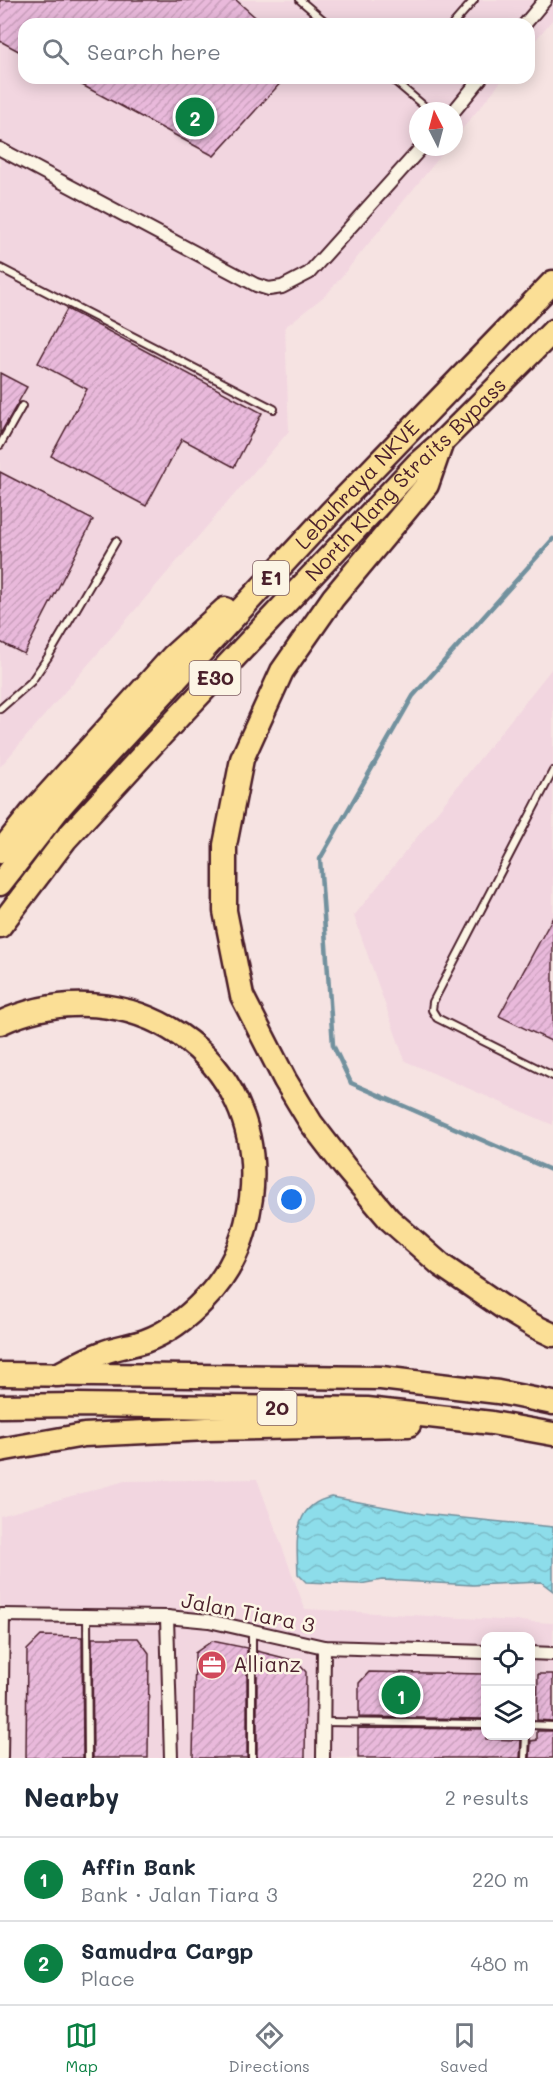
<!DOCTYPE html>
<html lang="en">
<head>
<meta charset="utf-8">
<style>
  :root { --surface:#fff; --page:#f2f2f3; --text:#1f2937; --muted:#747a83; --line:#e0e1e3; --accent:#0b8043 }
  body { margin:0; font-family:Mali,sans-serif; background:var(--page); color:var(--text) }
  .controls { position:absolute; right:18px; bottom:18px; display:grid; overflow:hidden; border-radius:12px; box-shadow:0 3px 15px #0003 }
  .controls button { width:54px; height:54px; display:grid; place-items:center; padding:0; border:0; border-bottom:2px solid var(--line); background:var(--surface); color:var(--text); font:30px sans-serif }
  .compass { position:absolute; left:409px; top:102px; width:54px; height:54px; border-radius:50%; background:var(--surface); box-shadow:0 3px 15px #0003; rotate:354deg }
  .you { position:absolute; left:292px; top:1200px; width:21px; height:21px; margin:-15px; border:4px solid #fff; border-radius:50%; background:#1a73e8; box-shadow:0 0 0 9px #1a73e833 }
  .badge { display:grid; place-items:center; width:39px; height:39px; border-radius:50%; background:var(--accent); color:#fff; font-size:20px; font-weight:700 }
  .pin { position:absolute; translate:-50% -50%; border:3px solid #fff; box-shadow:0 2px 6px #0006 }
  .list { margin:0; padding:0; list-style:none }
  h2 { display:flex; justify-content:space-between; align-items:center; height:78px; margin:0; padding:0 24px; font-size:26px }
  h2 small { font-size:20px; font-weight:400; color:var(--muted) }
  .list li { display:grid; grid-template-columns:39px 1fr auto; gap:18px; align-items:center; box-sizing:border-box; height:84px; padding:0 24px; border-top:2px solid var(--line) }
  .list b { display:block; font-size:22px; white-space:nowrap }
  .list p { margin:0; font-size:20px; white-space:nowrap; color:var(--muted) }
  .list em { font-size:20px; font-style:normal; color:var(--muted) }
  .icon { flex:none; width:33px; height:33px; fill:none; stroke:currentColor; stroke-width:2; stroke-linecap:round; stroke-linejoin:round }
  .map { position:relative; flex:none; width:553px; height:1758px; overflow:hidden }
  .search { position:absolute; background:var(--surface); box-shadow:0 3px 15px #0003; left:18px; right:18px; top:18px; height:66px; display:flex; align-items:center; gap:15px; box-sizing:border-box; padding:0 21px; border-radius:18px; color:var(--muted); font-size:22px }
  .sheet { height:246px; background:var(--surface) }
  nav { display:flex; justify-content:space-around; align-items:center; box-sizing:border-box; height:84px; border-top:2px solid var(--line); background:var(--surface); font-size:16px; color:var(--muted) }
  nav a { display:grid; justify-items:center; gap:3px }
  nav .on { color:var(--accent) }
  .map>svg:first-child { display:block }
</style>
</head>
<body>
<div class="map">
<svg width="553" height="1758" viewBox="0 0 553 1758">
  <defs>
    <pattern id="water-waves" width="16" height="10" patternUnits="userSpaceOnUse" patternTransform="scale(1.5)"><rect width="16" height="10" fill="#8dddea"/><path d="M0 5q4-4 8 0t8 0" fill="none" stroke="#7bbdc9"/></pattern>
    <pattern id="building-hatch" width="6" height="6" patternUnits="userSpaceOnUse" patternTransform="scale(1.5)"><rect width="6" height="6" fill="#e9b9db"/><path d="M-1 1l2-2M0 6l6-6M5 7l2-2" fill="none" stroke="#c99fbc"/></pattern>
  </defs>
  <rect width="100%" height="100%" fill="#f6e3e2"/>
  <filter id="ink" filterUnits="userSpaceOnUse"><feTurbulence type="fractalNoise" baseFrequency=".0167" numOctaves="2"/><feDisplacementMap in="SourceGraphic" scale="12" xChannelSelector="R" yChannelSelector="G"/><feConvolveMatrix kernelMatrix="1 2 1 2 8 2 1 2 1" color-interpolation-filters="sRGB"/></filter>
  <g filter="url(#ink)">
    <!-- built -->
    <g fill="#f2d6e0" fill-rule="evenodd">
      <polygon points="0,0 553,0 553,19 529,48 529,24 24,24 24,78 504,78 454,139 454,111 418,111 418,147 448,147 327,294 285,327 289,431 0,767"/>
      <polygon points="553,667 553,1125 405,1061 354,916"/>
      <path d="M257 1479 305 1609 553 1623V1758H0V1516L125 1481ZM486 1636H530V1736H486Z"/>
    </g>
    <!-- water -->
    <path fill="url(#water-waves)" stroke="#72919e" stroke-width="1.5" d="M332 1497 423 1514 553 1527V1591L541 1582 473 1585 382 1580 360 1584 306 1582 298 1574C297 1542 291 1505 332 1497Z"/>
    <g fill="none" stroke-linecap="round" stroke-linejoin="round">
      <!-- stream -->
      <polyline stroke="#72919e" stroke-width="4.5" points="553,539 413,696 320,859 333,1045 351,1083 553,1171"/>
    </g>
    <!-- building -->
    <g fill="url(#building-hatch)" stroke="#4a1f2b" stroke-width="1.5">
      <polygon points="0,0 236,0 263,24 24,24 24,54 0,41"/>
      <polygon points="69,78 285,78 214,156"/>
      <polygon points="67,309 262,413 234,467 182,439 146,506 51,456 87,389 38,363"/>
      <polygon points="0,373 27,387 0,434"/>
      <polygon points="0,472 93,520 24,654 0,642"/>
      <polygon points="553,917 553,1042 499,1016"/>
      <polygon points="41,1636 82,1637 83,1758 26,1758 27,1650"/>
      <polygon points="92,1638 138,1638 149,1653 148,1758 93,1758"/>
      <polygon points="212,1641 247,1648 247,1758 193,1758 195,1653"/>
      <polygon points="257,1651 296,1661 306,1672 305,1758 257,1758"/>
      <polygon points="369,1672 486,1674 486,1719 359,1717 359,1683"/>
      <polygon points="538,1674 553,1674 553,1721 537,1720"/>
      <polygon points="358,1728 486,1729 486,1739 521,1740 520,1758 358,1758"/>
      <polygon points="537,1731 553,1731 553,1758 530,1758 531,1741 537,1740"/>
    </g>
    <g fill="none" stroke-linecap="round" stroke-linejoin="round">
      <!-- lane casing -->
      <g stroke="#4a1f2b" stroke-width="10">
        <g id="lane">
          <polyline points="300,0 328,24"/>
          <polyline points="453,24 474,0"/>
          <polyline points="391,78 430,111"/>
          <polyline points="400,85 406,78"/>
          <polyline points="0,268 274,409"/>
          <polyline points="0,445 22,406"/>
          <polyline points="0,709 31,682 48,657 116,541"/>
          <polyline points="553,771 433,1002 432,1010 437,1018 553,1076"/>
          <polyline points="87,1616 88,1758"/>
          <polyline points="252,1631 252,1758"/>
          <polyline points="323,1722 486,1724"/>
          <polyline points="530,1725 553,1726"/>
          <polyline points="525,1758 526,1736"/>
        </g>
      </g>
      <!-- street casing -->
      <g stroke="#4a1f2b" stroke-width="16">
        <g id="street">
          <polyline points="525,24 545,0"/>
          <polyline points="454,111 481,78"/>
          <polyline points="0,149 256,285 269,289 282,287 309,273 422,147"/>
          <polyline points="0,1615 167,1617 209,1621 324,1647 486,1652"/>
          <polyline points="167,1617 171,1758"/>
          <polyline points="530,1653 553,1654"/>
          <polyline points="1,1758 3,1615"/>
          <polyline points="323,1758 324,1647"/>
        </g>
      </g>
      <!-- highway casing -->
      <g stroke="#4a1f2b" stroke-width="27">
        <g id="highway">
          <polyline points="442,442 427,485 333,598 282,671 242,759 225,845 225,911 242,996 285,1080 311,1123 344,1166 389,1219 441,1265 504,1308 534,1326 553,1335"/>
          <polyline points="0,852 32,812 173,656 225,609"/>
          <path id="s1" d="M0 884 61 806 100 762 330 513 553 282"/>
          <path id="s2" d="M0 926 65 840 152 745 417 464 442 442 553 331"/>
          <path d="M0 1023C127 964 268 1055 251 1198 246 1236 232 1272 205 1299 189 1316 167 1333 145 1341 131 1346 116 1347 102 1353 86 1359 72 1367 57 1375"/>
          <polyline points="0,1374 381,1378 498,1392 553,1403"/>
          <polyline points="0,1406 77,1405 367,1409 492,1423 553,1434"/>
          <polyline points="0,1450 84,1435 207,1429 409,1425"/>
        </g>
      </g>
      <!-- lane -->
      <use href="#lane" stroke="#fcf5e5" stroke-width="6"/>
      <!-- street -->
      <use href="#street" stroke="#fcf5e5" stroke-width="12"/>
      <!-- highway -->
      <use href="#highway" stroke="#fbdf96" stroke-width="22"/>
    </g>
  </g>
  <!-- icons -->
  <defs>
    <g id="office-disc" transform="scale(1.5)"><circle r="9.5" fill="#d1495b" stroke="#fcf5e5"/><path d="M-6-3h4V-5.5h4V-3h4V5H-6ZM-1-4.5V-3h2v-1.5ZM-6 0V1H6V0Z" fill="#fff"/></g>
  </defs>
  <g fill-rule="evenodd">
    <use href="#office-disc" x="212" y="1665"/>
  </g>
  <g text-anchor="middle" stroke-width="5" stroke-linejoin="round" paint-order="stroke">
    <!-- shield labels -->
    <g fill="#fcf5e5" stroke="#7f5f63" stroke-width="1.5">
      <rect x="253" y="561" width="36" height="34" rx="4.5"/>
      <rect x="189.5" y="661" width="51" height="34" rx="4.5"/>
      <rect x="257.5" y="1391" width="39" height="34" rx="4.5"/>
    </g>
    <g font-size="20" font-weight="bold" fill="#4a1f2b">
      <text x="271" y="585">E1</text>
      <text x="215" y="685">E30</text>
      <text x="277" y="1415">20</text>
    </g>
    <!-- street labels -->
    <g font-size="21" fill="#4a1f2b" stroke="#fcf5e5">
      <text dy="7" stroke="none"><textPath href="#s2" startOffset="604">North Klang Straits Bypass</textPath></text>
      <text dy="7" stroke="none"><textPath href="#s1" startOffset="536">Lebuhraya NKVE</textPath></text>
      <text transform="translate(248 1613) rotate(11)" y="7">Jalan Tiara 3</text>
    </g>
    <!-- poi labels -->
    <g font-size="21" fill="#4a1f2b" stroke="#fcf5e5" text-anchor="start">
      <text x="233" y="1672">Allianz</text>
    </g>
  </g>
</svg>
<div class="controls">
<button><svg class="icon" aria-label="locate" viewBox="0 0 24 24"><circle cx="12" cy="12" r="6"/><path d="M12 2v4M12 18v4M2 12h4M18 12h4"/></svg></button>
<button><svg class="icon" aria-label="layers" viewBox="0 0 24 24"><path d="M12 4l9 5-9 5-9-5zM3 14l9 5 9-5"/></svg></button>
</div>
<svg class="compass" viewBox="-18 -18 36 36"><path d="M0-13l5 13h-10z" fill="#e53935"/><path d="M0 13l5-13h-10z" fill="#747a83"/></svg>
<div class="you"></div>
<div class="pin badge" style="left:401px;top:1695px">1</div>
<div class="pin badge" style="left:195px;top:117px">2</div>
<div class="search"><svg class="icon" aria-label="search" viewBox="0 0 24 24"><circle cx="10" cy="10" r="6"/><path d="M15 15l6 6"/></svg>Search here</div>
</div>
<section class="sheet">
<h2>Nearby<small>2 results</small></h2>
<ul class="list">
<li><span class="badge">1</span><div><b>Affin Bank</b><p>Bank · Jalan Tiara 3</p></div><em>220 m</em></li>
<li><span class="badge">2</span><div><b>Samudra Cargp</b><p>Place</p></div><em>480 m</em></li>
</ul>
</section>
<nav>
<a class="on"><svg class="icon" aria-label="map" viewBox="0 0 24 24"><path d="M3 6l6-2 6 2 6-2v14l-6 2-6-2-6 2zM9 4v14M15 6v14"/></svg>Map</a>
<a><svg class="icon" aria-label="directions" viewBox="0 0 24 24"><path d="M12 3l9 9-9 9-9-9zM9 14v-3h6M13 9l2 2-2 2"/></svg>Directions</a>
<a><svg class="icon" aria-label="saved" viewBox="0 0 24 24"><path d="M7 4h10v16l-5-4-5 4z"/></svg>Saved</a>
</nav>
</body>
</html>
